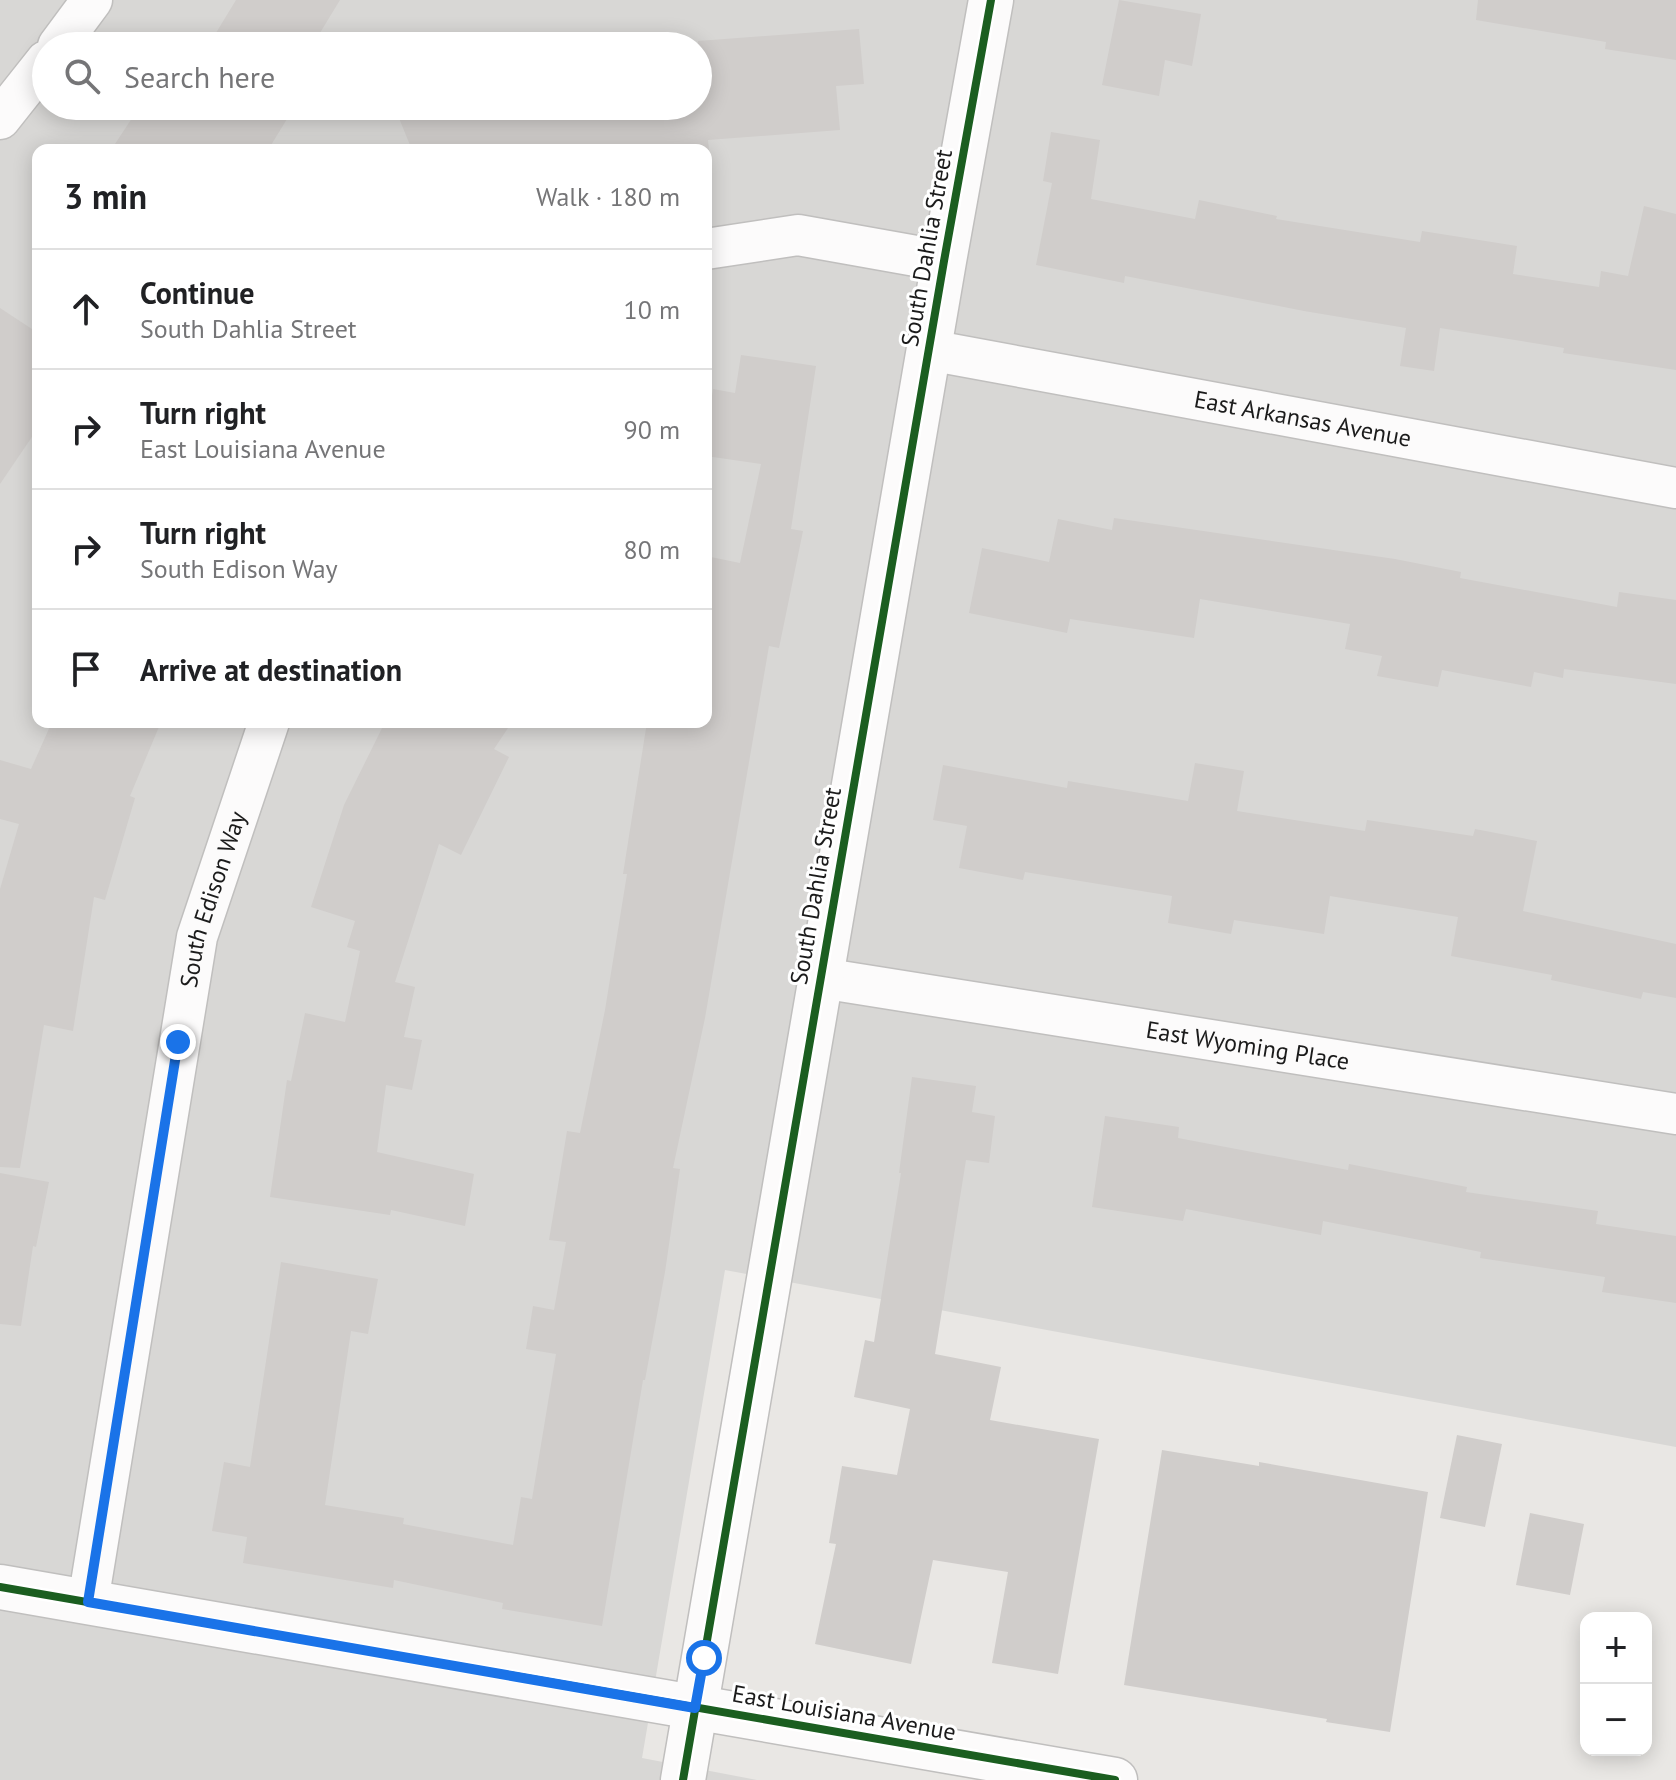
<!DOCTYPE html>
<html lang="en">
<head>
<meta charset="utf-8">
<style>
  :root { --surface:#fff; --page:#f2f2f2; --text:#202124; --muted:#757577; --line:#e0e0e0 }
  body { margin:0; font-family:"PT Sans",sans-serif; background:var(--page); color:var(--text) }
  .controls { position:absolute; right:24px; bottom:24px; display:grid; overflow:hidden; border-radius:16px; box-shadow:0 4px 20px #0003 }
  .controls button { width:72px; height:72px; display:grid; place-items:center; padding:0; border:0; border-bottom:2px solid var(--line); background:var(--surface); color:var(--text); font:40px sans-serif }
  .stop { position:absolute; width:24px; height:24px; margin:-18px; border:6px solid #1a73e8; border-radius:50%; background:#fff }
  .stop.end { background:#1a73e8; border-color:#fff; box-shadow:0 2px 8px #0008 }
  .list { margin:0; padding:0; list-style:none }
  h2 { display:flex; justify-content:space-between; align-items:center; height:104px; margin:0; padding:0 32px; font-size:34px }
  h2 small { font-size:26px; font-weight:400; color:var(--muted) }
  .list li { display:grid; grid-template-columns:52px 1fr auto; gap:24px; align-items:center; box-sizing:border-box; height:120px; padding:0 32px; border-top:2px solid var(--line) }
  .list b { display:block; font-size:30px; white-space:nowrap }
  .list p { margin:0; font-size:26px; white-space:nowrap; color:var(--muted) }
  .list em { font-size:26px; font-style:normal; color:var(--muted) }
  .icon { flex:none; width:44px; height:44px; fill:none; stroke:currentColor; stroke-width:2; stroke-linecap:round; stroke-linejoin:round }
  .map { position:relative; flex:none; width:1676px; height:1780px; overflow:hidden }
  .search { position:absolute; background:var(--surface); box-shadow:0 4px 20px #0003; left:32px; top:32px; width:680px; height:88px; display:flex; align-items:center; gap:20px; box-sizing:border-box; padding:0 28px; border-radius:44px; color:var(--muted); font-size:30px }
  .panel { position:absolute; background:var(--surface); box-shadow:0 4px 20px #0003; left:32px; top:144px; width:680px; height:584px; border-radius:16px }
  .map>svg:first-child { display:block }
</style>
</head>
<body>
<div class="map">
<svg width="1676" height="1780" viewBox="0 0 1676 1780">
  <rect width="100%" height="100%" fill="#e9e7e4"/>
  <!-- residential -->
  <path fill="#d8d7d5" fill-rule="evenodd" d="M0 0H1676V1447L725 1270 642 1758 757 1780H0ZM46 46H698V106H46ZM38 150H706V722H38Z"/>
  <!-- building -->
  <g fill="#d0cdcb">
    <polygon points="236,0 340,0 312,46 208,46"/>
    <polygon points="1119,0 1201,14 1192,66 1165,60 1159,96 1102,85"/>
    <polygon points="1478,0 1676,0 1676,60 1605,49 1606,42 1476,20"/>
    <polygon points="859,29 864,84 836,86 840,130 708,140 709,150 412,150 394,106 698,106 698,41"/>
    <polygon points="140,106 295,106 268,150 111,150"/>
    <polygon points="1051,132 1100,140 1091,199 1195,219 1199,200 1277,216 1276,219 1420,242 1422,231 1517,246 1513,274 1599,287 1601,271 1628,276 1644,206 1676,214 1676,370 1563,353 1564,348 1440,328 1434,371 1400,366 1406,328 1304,311 1125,276 1124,283 1036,265 1052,183 1043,181"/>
    <polygon points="0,308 38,333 38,428 0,484"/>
    <polygon points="741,355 816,366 791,529 803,531 779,648 769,646 705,1018 673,1168 680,1169 665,1272 645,1380 643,1380 602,1626 502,1609 503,1603 394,1580 393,1588 243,1563 247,1537 212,1531 224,1462 250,1467 281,1262 378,1279 368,1334 351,1331 325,1505 404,1518 403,1524 513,1545 521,1497 532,1499 556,1354 526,1349 533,1306 554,1310 566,1242 549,1240 567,1131 580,1133 605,1010 627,874 623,874 647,722 706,722 706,556 740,563 761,464 706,456 706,434 713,389 735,393"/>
    <polygon points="1114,518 1395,559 1461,572 1460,578 1617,607 1619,592 1676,600 1676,684 1564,669 1563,678 1534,672 1531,687 1442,670 1438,687 1377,676 1382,656 1345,649 1350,624 1200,599 1194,638 1070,619 1067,633 969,613 982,548 1049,562 1058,519 1112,530"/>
    <polygon points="52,722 161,722 130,796 135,798 105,900 94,897 73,1031 44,1025 20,1168 0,1167 0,889 19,824 0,819 0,760 31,769"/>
    <polygon points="385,722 512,722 494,749 509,757 461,855 439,844 395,982 415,987 404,1037 422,1040 412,1090 386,1085 377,1152 474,1174 465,1226 391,1210 390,1215 270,1197 287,1080 291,1081 305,1013 345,1022 360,951 347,947 355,921 311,907 344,805"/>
    <polygon points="1195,763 1244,771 1237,811 1365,831 1367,820 1473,836 1475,829 1537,841 1523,911 1676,944 1676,998 1643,992 1641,999 1551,980 1552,975 1451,956 1458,917 1330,896 1324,934 1234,920 1231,934 1168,923 1172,896 1025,872 1023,880 959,868 967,826 933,820 943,765 1067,788 1068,781 1188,801"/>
    <polygon points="912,1077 976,1086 972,1112 995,1116 989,1163 966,1160 935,1354 1001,1367 990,1420 1099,1439 1058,1674 992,1663 1008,1572 933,1560 911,1664 815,1644 836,1544 829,1543 842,1466 897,1475 910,1409 854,1397 865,1340 874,1342 901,1173 899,1173"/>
    <polygon points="1105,1116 1179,1127 1178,1138 1348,1170 1349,1164 1467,1187 1466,1192 1598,1211 1596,1224 1676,1236 1676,1303 1602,1292 1605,1277 1480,1258 1481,1252 1323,1221 1321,1235 1186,1209 1183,1221 1092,1207"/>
    <polygon points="0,1173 49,1182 36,1247 33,1246 21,1326 0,1324"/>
    <polygon points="1457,1435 1502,1444 1485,1527 1440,1518"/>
    <polygon points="1162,1450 1259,1466 1259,1462 1428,1492 1390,1732 1326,1722 1327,1719 1124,1685"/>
    <polygon points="1530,1513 1584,1524 1570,1595 1516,1585"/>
  </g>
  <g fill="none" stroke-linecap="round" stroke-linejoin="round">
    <!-- minor casing -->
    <g stroke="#c0bfbe" stroke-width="43">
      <g id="minor">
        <polyline points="58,46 92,0"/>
        <polyline points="0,119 46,61"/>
        <polyline points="706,249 798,235 944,261"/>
        <path id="s1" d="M929 350 1676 488"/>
        <path id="s2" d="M821 978 1676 1114"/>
        <path id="s3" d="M88 1602 197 937 269 722"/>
      </g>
    </g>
    <!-- tertiary casing -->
    <g stroke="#c0bfbe" stroke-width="47">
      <g id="tertiary">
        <polyline points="0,1587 1115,1780"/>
        <polyline points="683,1780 944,261 991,0"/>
      </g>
    </g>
    <!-- minor -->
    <use href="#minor" stroke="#fcfbfb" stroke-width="40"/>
    <!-- tertiary -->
    <use href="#tertiary" stroke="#fcfbfb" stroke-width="44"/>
    <!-- cycleway casing -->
    <g stroke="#fff" stroke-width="13">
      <g id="cycleway">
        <polyline points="0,1587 1115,1780"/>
        <polyline points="683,1780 944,261 991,0"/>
      </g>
    </g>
    <!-- cycleway -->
    <use href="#cycleway" stroke="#1b5e20" stroke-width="8"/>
  </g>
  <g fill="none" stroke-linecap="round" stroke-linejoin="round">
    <!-- route -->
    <polyline stroke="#1a73e8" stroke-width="10" points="178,1042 88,1602 695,1708 704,1658"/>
  </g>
  <g text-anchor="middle" stroke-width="6" stroke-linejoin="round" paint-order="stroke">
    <!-- street labels -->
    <g font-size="24" fill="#1b1b1b" stroke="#fff">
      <text transform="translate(927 248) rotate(-80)" y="8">South Dahlia Street</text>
      <text dy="8" stroke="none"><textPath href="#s1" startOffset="380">East Arkansas Avenue</textPath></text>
      <text transform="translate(816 886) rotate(-80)" y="8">South Dahlia Street</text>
      <text dy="8" stroke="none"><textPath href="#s3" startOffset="714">South Edison Way</textPath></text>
      <text dy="8" stroke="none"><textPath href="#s2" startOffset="432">East Wyoming Place</textPath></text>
      <text transform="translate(844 1713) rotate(10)" y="8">East Louisiana Avenue</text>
    </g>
  </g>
</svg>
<div class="controls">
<button>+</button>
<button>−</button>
</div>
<div class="stop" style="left:704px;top:1658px"></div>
<div class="stop end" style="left:178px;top:1042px"></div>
<div class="search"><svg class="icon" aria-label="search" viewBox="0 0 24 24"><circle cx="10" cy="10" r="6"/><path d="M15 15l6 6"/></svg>Search here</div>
<section class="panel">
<h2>3 min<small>Walk · 180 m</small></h2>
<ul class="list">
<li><svg class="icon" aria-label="ahead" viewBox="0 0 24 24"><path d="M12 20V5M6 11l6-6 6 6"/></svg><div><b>Continue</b><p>South Dahlia Street</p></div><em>10 m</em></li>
<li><svg class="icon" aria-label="right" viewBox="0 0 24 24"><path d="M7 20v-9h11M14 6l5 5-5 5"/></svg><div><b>Turn right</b><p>East Louisiana Avenue</p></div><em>90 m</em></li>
<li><svg class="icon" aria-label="right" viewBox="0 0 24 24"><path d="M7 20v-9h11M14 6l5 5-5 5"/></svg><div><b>Turn right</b><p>South Edison Way</p></div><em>80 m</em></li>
<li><svg class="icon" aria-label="arrive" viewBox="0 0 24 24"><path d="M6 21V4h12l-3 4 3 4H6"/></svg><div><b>Arrive at destination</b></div></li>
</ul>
</section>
</div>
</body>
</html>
